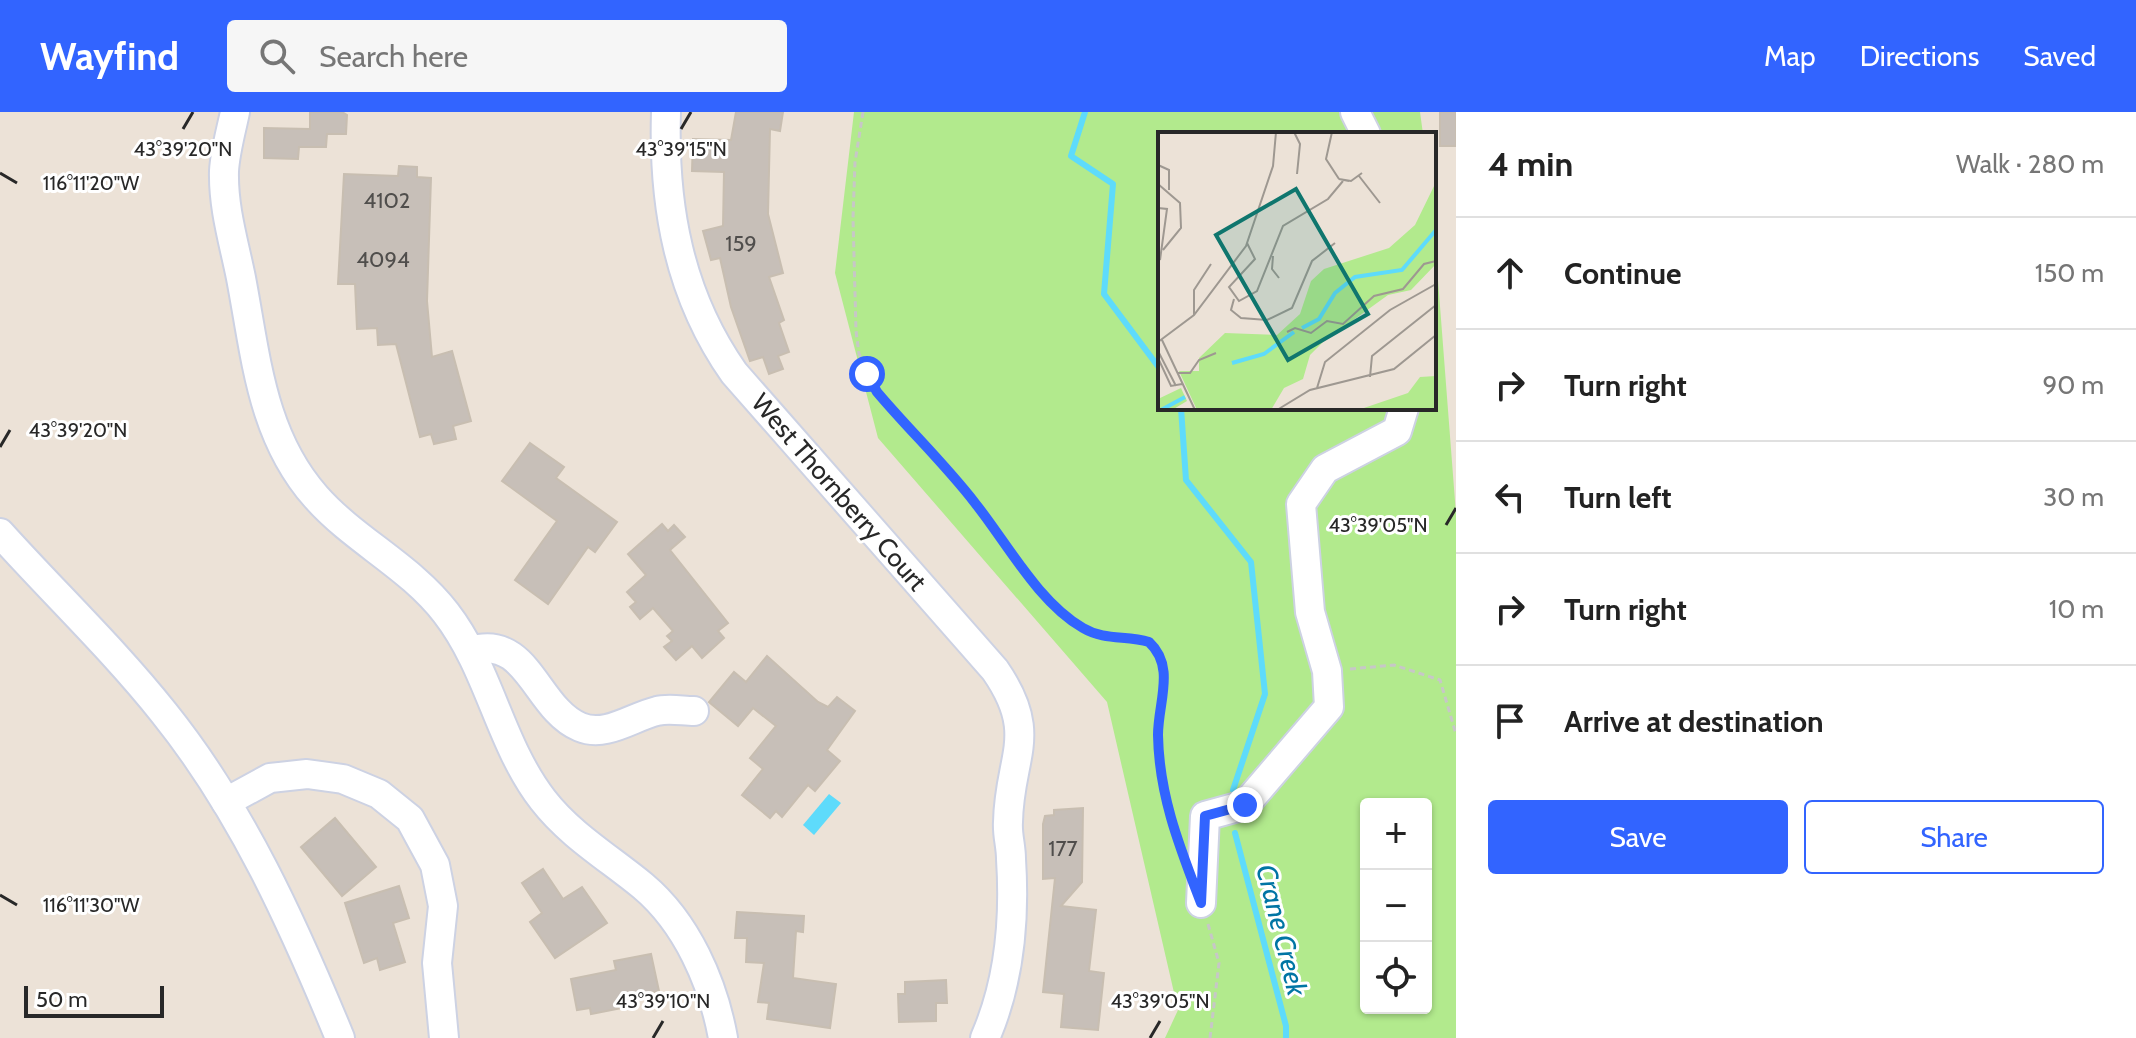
<!DOCTYPE html>
<html lang="en">
<head>
<meta charset="utf-8">
<style>
  :root { --surface:#fff; --page:#f6f6f6; --text:#222; --muted:#767676; --line:#e0e0e0; --accent:#3264ff }
  body { margin:0; font-family:Cabin,sans-serif; background:var(--page); color:var(--text) }
  .controls { position:absolute; right:24px; bottom:24px; display:grid; overflow:hidden; border-radius:8px; box-shadow:0 2px 6px #0004 }
  .controls button { width:72px; height:72px; display:grid; place-items:center; padding:0; border:0; border-bottom:2px solid var(--line); background:var(--surface); color:var(--text); font:40px sans-serif }
  .scale { position:absolute; left:24px; bottom:20px; width:140px; box-sizing:border-box; padding-left:8px; border:4px solid #282828; border-top:0; font-size:22px; line-height:28px; white-space:nowrap; color:#282828; -webkit-text-stroke:6px #fff; paint-order:stroke }
  .stop { position:absolute; width:24px; height:24px; margin:-18px; border:6px solid #3264ff; border-radius:50%; background:#fff }
  .stop.end { background:#3264ff; border-color:#fff; box-shadow:0 2px 8px #0008 }
  .list { margin:0; padding:0; list-style:none }
  h2 { display:flex; justify-content:space-between; align-items:center; height:104px; margin:0; padding:0 32px; font-size:34px }
  h2 small { font-size:26px; font-weight:400; color:var(--muted) }
  .list li { display:grid; grid-template-columns:52px 1fr auto; gap:24px; align-items:center; box-sizing:border-box; height:112px; padding:0 32px; border-top:2px solid var(--line) }
  .list b { display:block; font-size:30px; white-space:nowrap }
  .list em { font-size:26px; font-style:normal; color:var(--muted) }
  .actions { display:flex; gap:16px; padding:24px 32px }
  .actions a { flex:1; padding:18px 0; border:2px solid var(--accent); border-radius:8px; text-align:center; font-size:28px; color:var(--accent) }
  .actions .main { background:var(--accent); color:#fff }
  .icon { flex:none; width:44px; height:44px; fill:none; stroke:currentColor; stroke-width:2; stroke-linecap:round; stroke-linejoin:round }
  .map { position:relative; flex:none; width:1456px; height:926px; overflow:hidden }
  header { display:flex; align-items:center; gap:48px; box-sizing:border-box; height:112px; padding:0 40px; background:var(--accent); color:#fff }
  header strong { font-size:38px }
  nav { display:flex; gap:44px; margin-inline-start:auto; font-size:28px }
  .search { width:560px; height:72px; background:var(--page); display:flex; align-items:center; gap:20px; box-sizing:border-box; padding:0 28px; border-radius:8px; color:var(--muted); font-size:30px }
  main { display:flex }
  aside { flex:1; background:var(--surface) }
  .map>svg:first-child { display:block }
</style>
</head>
<body>
<header>
<strong>Wayfind</strong>
<div class="search"><svg class="icon" aria-label="search" viewBox="0 0 24 24"><circle cx="10" cy="10" r="6"/><path d="M15 15l6 6"/></svg>Search here</div>
<nav><a>Map</a><a>Directions</a><a>Saved</a></nav>
</header>
<main>
<div class="map">
<svg width="1456" height="926" viewBox="0 0 1456 926">
  <rect width="100%" height="100%" fill="#ece2d7"/>
  <!-- green -->
  <path fill="#b2ea8d" fill-rule="evenodd" d="M854 0H1420L1423 22H1160V296H1434V116L1456 402V926H1165L1178 898 1107 590 878 326 835 161ZM1366 692H1426V896H1366Z"/>
  <!-- water -->
  <polygon fill="#5edbfb" points="829,682 841,691 814,723 803,713"/>
  <g fill="none" stroke-linecap="round" stroke-linejoin="round">
    <!-- stream -->
    <g stroke="#5edbfb" stroke-width="6">
      <polyline points="1085,0 1071,44 1113,72 1104,182 1160,257"/>
      <polyline points="1181,296 1186,368 1251,450 1265,582 1233,678"/>
      <polyline points="1235,721 1286,914 1286,926"/>
    </g>
  </g>
  <!-- building -->
  <g fill="#c7bfb8" stroke="#c8beb1" stroke-width="2">
    <polygon points="310,0 342,0 347,3 346,22 327,22 326,35 299,35 298,47 264,46 264,16 310,17"/>
    <polygon points="736,0 783,0 780,19 770,17 768,102 783,161 769,165 784,208 779,211 789,240 778,244 783,257 769,262 763,245 750,249 731,195 720,146 711,148 703,119 723,114 724,60 692,59 693,27 731,28"/>
    <rect x="1440" y="0" width="16" height="34"/>
    <polygon points="399,54 417,55 417,65 431,66 427,189 432,245 452,239 471,309 453,314 456,327 434,332 431,322 420,325 396,232 378,233 377,216 357,217 355,172 338,172 344,62 398,64"/>
    <polygon points="530,331 564,355 556,366 617,410 595,440 588,435 548,492 515,468 557,409 502,369"/>
    <polygon points="662,412 668,419 674,413 685,425 670,438 728,511 718,519 724,526 702,546 692,534 676,548 664,535 672,529 667,524 673,519 653,496 640,507 630,495 636,490 627,480 646,463 628,442"/>
    <polygon points="767,544 818,590 828,595 837,585 855,599 827,638 840,649 815,679 808,673 782,705 776,699 770,706 742,683 763,657 750,646 776,614 753,596 738,614 709,590 734,560 746,570"/>
    <polygon points="1083,696 1082,770 1061,794 1096,798 1089,859 1104,861 1098,918 1061,915 1064,882 1043,880 1055,766 1043,767 1043,712 1045,704 1054,703 1054,698"/>
    <polygon points="335,706 376,755 342,784 301,735"/>
    <polygon points="543,757 563,787 582,775 607,811 555,846 530,810 542,801 522,771"/>
    <polygon points="399,774 409,806 393,811 405,850 380,858 377,846 364,851 345,791"/>
    <polygon points="737,800 804,804 803,820 796,819 793,866 836,872 830,916 767,907 769,891 758,890 764,851 746,850 747,826 735,826"/>
    <polygon points="651,842 659,879 630,885 632,894 591,902 590,896 577,898 571,867 616,858 614,849"/>
    <polygon points="946,868 947,891 936,891 936,909 899,910 898,882 905,882 905,870"/>
  </g>
  <g fill="none" stroke-linecap="round" stroke-linejoin="round">
    <!-- minor casing -->
    <g stroke="#cdd2e3" stroke-width="32">
      <g id="minor">
        <path d="M235 0C231 19 225 40 224 59 223 96 234 131 241 166 256 244 261 323 316 385 355 429 410 454 446 501 490 558 499 631 543 688 570 723 609 746 643 774 687 811 713 871 723 926"/>
        <path d="M666 0C663 94 679 183 734 261L995 558C1040 623 1009 644 1008 710 1007 722 1011 734 1011 747 1015 808 1010 869 985 926"/>
        <polyline points="1355,0 1366,22"/>
        <path d="M0 421C54 481 114 538 164 601 242 698 293 812 340 926"/>
        <path d="M471 539C528 521 536 597 580 615 606 626 632 605 657 599 668 596 683 599 694 599"/>
        <polyline points="226,690 270,666 307,662 343,667 379,682 410,707 435,753 443,794 437,851 444,926"/>
        <polyline points="1201,791 1205,704 1245,693 1329,595 1327,559 1310,500 1301,392 1325,357 1397,319 1404,296"/>
      </g>
    </g>
    <!-- path -->
    <g stroke="#c7c7c7" stroke-width="3" stroke-dasharray="6 4" stroke-linecap="butt">
      <path d="M863 0 855 50 853 106 856 219 859 242 877 280C909 318 945 352 975 391 1007 431 1038 490 1083 516 1105 529 1126 523 1149 530 1157 538 1163 543 1164 555 1166 576 1160 597 1158 618 1156 657 1165 697 1179 734"/>
      <polyline points="1350,557 1394,553 1440,568 1456,622"/>
      <polyline points="1208,812 1219,851 1210,926"/>
    </g>
    <!-- minor -->
    <use href="#minor" stroke="#fff" stroke-width="28"/>
  </g>
  <g fill="none" stroke-linecap="round" stroke-linejoin="round">
    <!-- route -->
    <path stroke="#3264ff" stroke-width="10" d="M867 262 877 280C909 318 945 352 975 391 1007 431 1038 490 1083 516 1105 529 1126 523 1149 530 1176 555 1158 590 1158 623 1159 684 1180 736 1201 791L1205 704 1245 693"/>
  </g>
  <!-- ticks -->
  <path fill="none" stroke="#282828" stroke-width="3" d="M183 17 193 0M681 17 691 0M0 61 17 71M0 335 10 318M1446 413 1456 396M0 783 17 793M653 926 663 909M1150 926 1160 909"/>
  <g text-anchor="middle" stroke-width="6" stroke-linejoin="round" paint-order="stroke">
    <!-- number labels -->
    <g font-size="22" fill="#504e4c">
      <text x="387" y="96">4102</text>
      <text x="741" y="139">159</text>
      <text x="383" y="155">4094</text>
      <text x="1063" y="744">177</text>
    </g>
    <!-- street labels -->
    <g font-size="26" fill="#282828" stroke="#fff">
      <text transform="translate(839 380) rotate(49)" y="9">West Thornberry Court</text>
    </g>
    <!-- water labels -->
    <g font-size="28" font-style="italic" fill="#0075a4" stroke="#fff">
      <text transform="translate(1282 818) rotate(76)" y="10">Crane Creek</text>
    </g>
  </g>
  <!-- overview -->
  <g transform="translate(1158 20)">
    <rect width="278" height="278" fill="#ece2d7"/>
    <path d="M278 50V132L253 158 230 163 165 210 152 223 145 247 126 256 113 278H39L21 239H41V226L67 201 119 203 142 182 153 149 166 137 231 116 257 93ZM278 244V278H200L250 261 262 245ZM23 256 29 269 14 278H0V267Z" fill="#b2ea8d"/>
    <path fill="none" stroke="#5edbfb" stroke-width="4" d="M144 196 161 187 177 161 197 145 244 138 278 98M74 231 106 222 136 200M3 278 27 265"/>
    <path fill="none" stroke="#9e9891" stroke-width="2" d="M136 0 142 12 139 42M174 0 168 27 181 47M0 33 11 38V58M201 44 222 71M191 49 181 47 193 49 204 41M0 52 22 71 23 96 5 118M0 76 9 77 2 128M89 111 97 127 71 155 81 169 99 159 125 94 170 67 185 49M115 124 114 137 121 146M76 167 73 178 83 186 109 188 134 176 154 129 177 111M36 183V158L53 132M129 200 137 196 153 201 169 189 185 192 216 164 245 157 266 132 278 129M4 208 37 278M0 210 36 183 88 114 115 34 118 0M0 219 18 254M0 226 13 254 24 252M19 241H32L41 228 58 221M212 245 214 224 278 173M159 256 167 230 232 178 278 152M119 278 152 258 236 237 278 203"/>
    <path fill="#0f766e" fill-opacity="0.15" stroke="#0f766e" stroke-width="4" d="M138 57 210 182 130 228 58 103Z"/>
    <rect width="278" height="278" fill="none" stroke="#282828" stroke-width="4"/>
  </g>
  <g font-size="20" text-anchor="middle" fill="#282828" stroke="#fff" stroke-width="6" stroke-linejoin="round" paint-order="stroke">
    <text x="183" y="44">43°39'20"N</text>
    <text x="681" y="44">43°39'15"N</text>
    <text x="91" y="78">116°11'20"W</text>
    <text x="78" y="325">43°39'20"N</text>
    <text x="1378" y="420">43°39'05"N</text>
    <text x="91" y="800">116°11'30"W</text>
    <text x="663" y="896">43°39'10"N</text>
    <text x="1160" y="896">43°39'05"N</text>
  </g>
</svg>
<div class="controls">
<button>+</button>
<button>−</button>
<button><svg class="icon" aria-label="locate" viewBox="0 0 24 24"><circle cx="12" cy="12" r="6"/><path d="M12 2v4M12 18v4M2 12h4M18 12h4"/></svg></button>
</div>
<div class="scale">50 m</div>
<div class="stop" style="left:867px;top:262px"></div>
<div class="stop end" style="left:1245px;top:693px"></div>
</div>
<aside>
<h2>4 min<small>Walk · 280 m</small></h2>
<ul class="list">
<li><svg class="icon" aria-label="ahead" viewBox="0 0 24 24"><path d="M12 20V5M6 11l6-6 6 6"/></svg><div><b>Continue</b></div><em>150 m</em></li>
<li><svg class="icon" aria-label="right" viewBox="0 0 24 24"><path d="M7 20v-9h11M14 6l5 5-5 5"/></svg><div><b>Turn right</b></div><em>90 m</em></li>
<li><svg class="icon" aria-label="left" viewBox="0 0 24 24"><path d="M17 20v-9H6M10 6l-5 5 5 5"/></svg><div><b>Turn left</b></div><em>30 m</em></li>
<li><svg class="icon" aria-label="right" viewBox="0 0 24 24"><path d="M7 20v-9h11M14 6l5 5-5 5"/></svg><div><b>Turn right</b></div><em>10 m</em></li>
<li><svg class="icon" aria-label="arrive" viewBox="0 0 24 24"><path d="M6 21V4h12l-3 4 3 4H6"/></svg><div><b>Arrive at destination</b></div></li>
</ul>
<div class="actions"><a class="main">Save</a><a>Share</a></div>
</aside>
</main>
</body>
</html>
